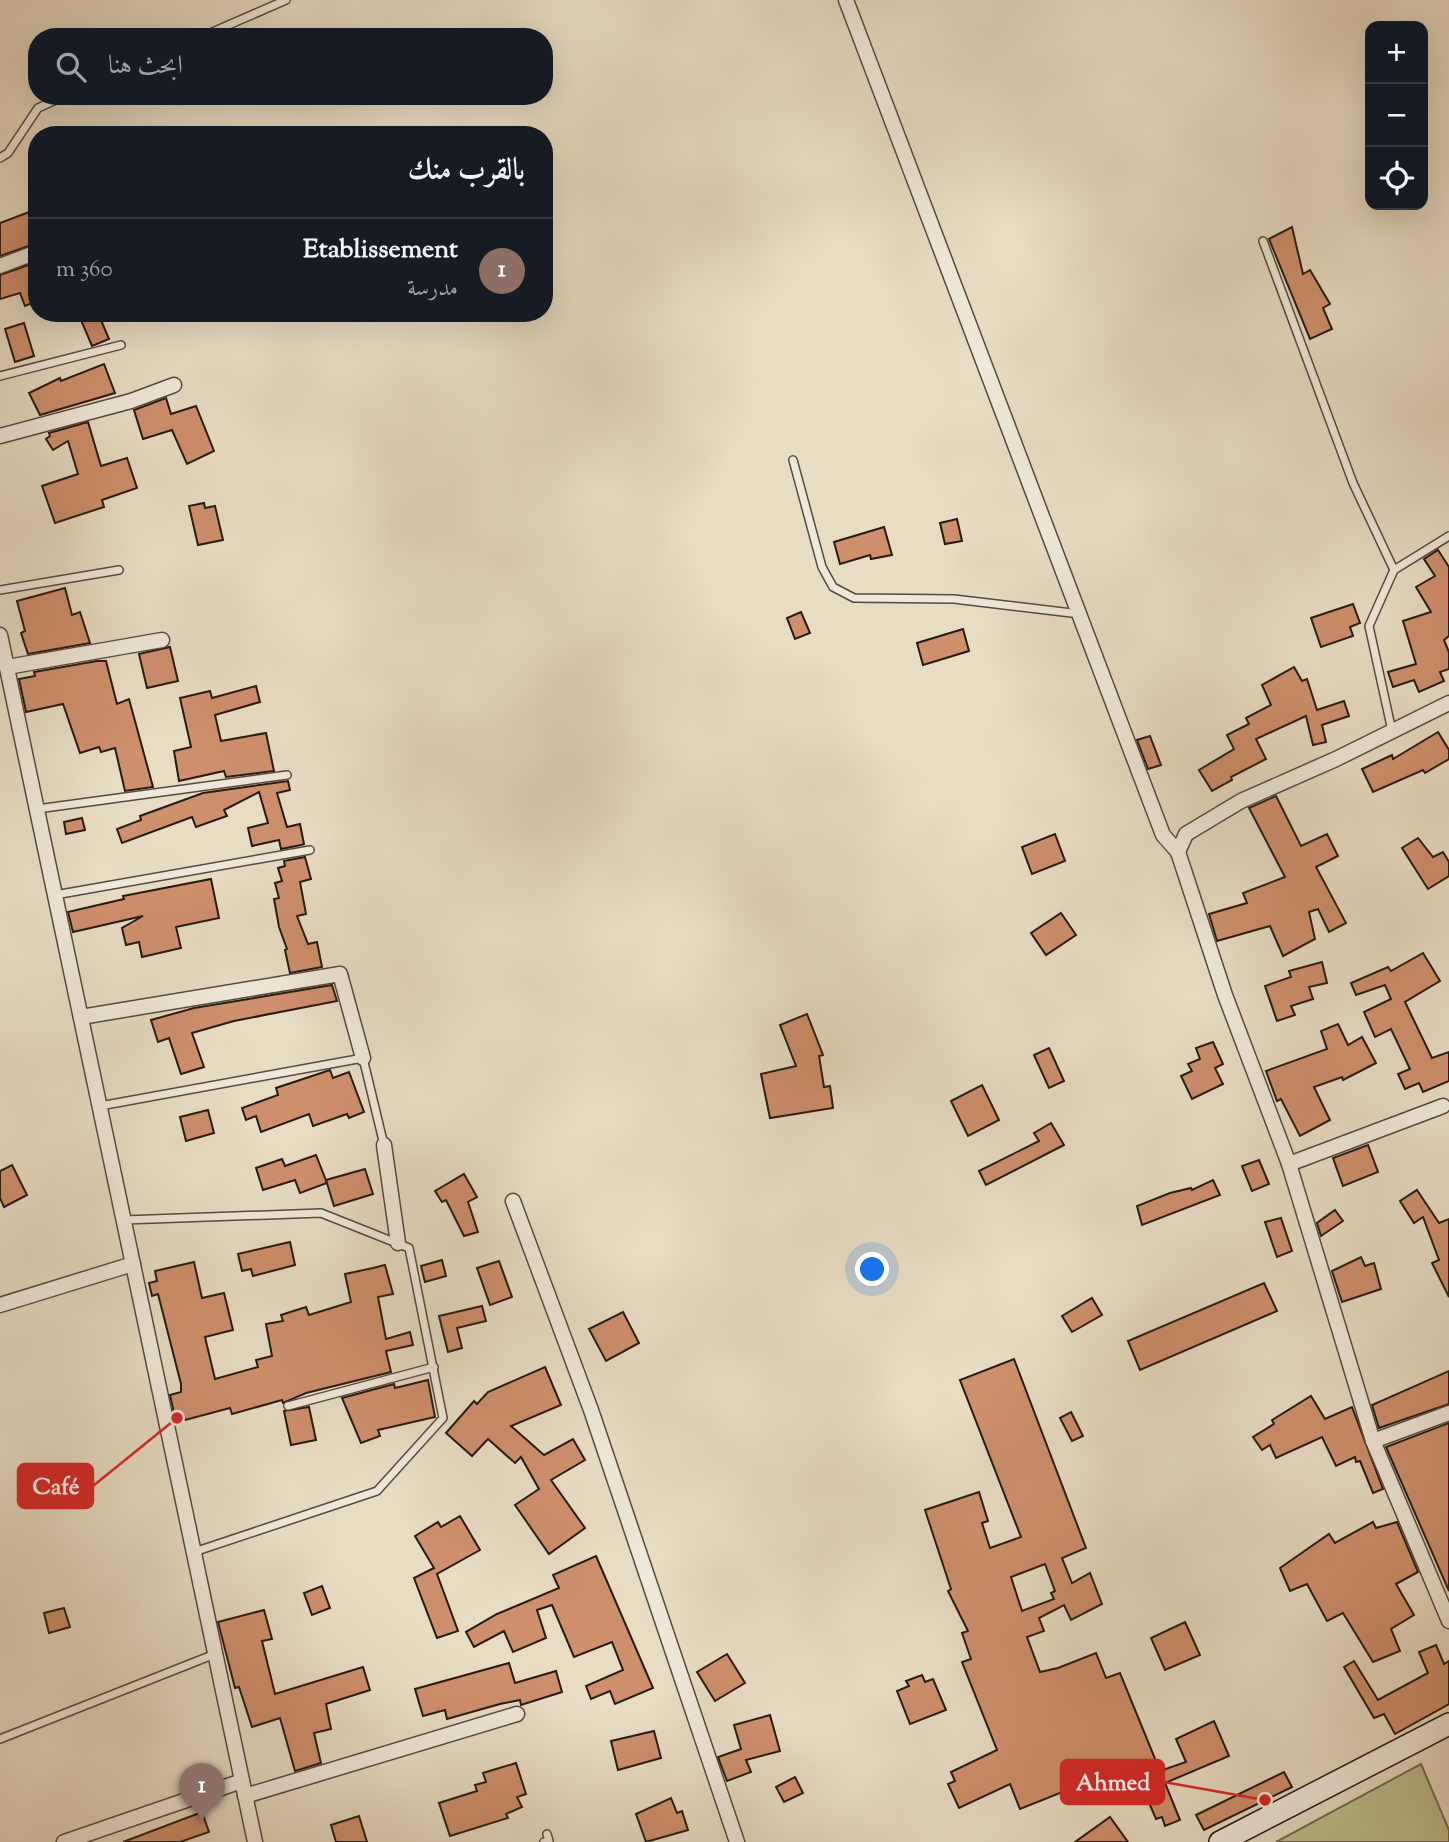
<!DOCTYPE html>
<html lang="ar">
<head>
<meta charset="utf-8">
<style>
  :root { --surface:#171b24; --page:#20242c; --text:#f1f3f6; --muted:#9ea1a6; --line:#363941; --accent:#c59692 }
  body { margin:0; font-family:"Sorts Mill Goudy",Amiri,serif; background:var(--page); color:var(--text); direction:rtl }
  .controls { position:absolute; right:21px; top:21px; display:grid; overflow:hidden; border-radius:14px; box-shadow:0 7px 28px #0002 }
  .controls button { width:63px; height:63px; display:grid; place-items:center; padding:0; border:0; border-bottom:2px solid var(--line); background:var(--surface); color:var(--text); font:35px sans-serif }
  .you { position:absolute; left:873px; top:1270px; width:24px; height:24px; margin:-18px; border:5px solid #fff; border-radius:50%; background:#1a73e8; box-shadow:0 0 0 10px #1a73e833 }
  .badge { display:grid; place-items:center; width:46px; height:46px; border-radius:50%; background:var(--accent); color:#fff; font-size:23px; font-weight:700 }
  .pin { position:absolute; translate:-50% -58px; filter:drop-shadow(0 2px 4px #0008) }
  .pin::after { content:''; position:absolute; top:37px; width:24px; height:21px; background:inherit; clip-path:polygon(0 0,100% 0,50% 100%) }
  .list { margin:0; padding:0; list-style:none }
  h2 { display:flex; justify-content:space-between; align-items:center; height:91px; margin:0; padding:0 28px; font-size:30px }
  h2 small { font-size:23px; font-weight:400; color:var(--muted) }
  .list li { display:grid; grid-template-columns:46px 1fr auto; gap:21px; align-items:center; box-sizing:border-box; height:105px; padding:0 28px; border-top:2px solid var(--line) }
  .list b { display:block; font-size:26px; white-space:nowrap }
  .list p { margin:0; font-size:23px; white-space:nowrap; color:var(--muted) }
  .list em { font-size:23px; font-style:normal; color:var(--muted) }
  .icon { flex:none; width:38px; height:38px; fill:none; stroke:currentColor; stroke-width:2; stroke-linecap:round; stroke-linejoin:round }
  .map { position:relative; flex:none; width:1449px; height:1842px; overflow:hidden; direction:ltr }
  .search { position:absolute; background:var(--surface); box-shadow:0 7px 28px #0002; left:28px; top:28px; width:525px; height:77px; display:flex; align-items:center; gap:18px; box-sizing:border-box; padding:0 24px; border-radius:28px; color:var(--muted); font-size:26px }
  .panel { position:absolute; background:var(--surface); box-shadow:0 7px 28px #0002; left:28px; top:126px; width:525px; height:196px; border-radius:28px; direction:rtl }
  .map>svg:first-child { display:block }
</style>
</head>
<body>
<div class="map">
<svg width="1449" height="1842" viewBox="0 0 1449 1842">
  <rect width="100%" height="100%" fill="#e8dcc3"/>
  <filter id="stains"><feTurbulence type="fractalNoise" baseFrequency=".00286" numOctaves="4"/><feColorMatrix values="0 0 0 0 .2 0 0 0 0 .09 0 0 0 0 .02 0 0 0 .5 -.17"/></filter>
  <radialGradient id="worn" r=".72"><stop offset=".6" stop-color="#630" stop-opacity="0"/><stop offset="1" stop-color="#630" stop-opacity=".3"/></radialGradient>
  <!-- green -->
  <polygon fill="#bebe8e" stroke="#726c50" stroke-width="2" points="1421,1764 1449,1830 1449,1842 1276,1842"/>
  <!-- building -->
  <g fill="#ce8f6c" stroke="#271a11" stroke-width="2" fill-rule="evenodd">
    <polygon points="37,209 37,243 0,256 0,223"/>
    <polygon points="1292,227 1303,274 1310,270 1330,304 1323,308 1332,329 1310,339 1269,239"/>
    <polygon points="37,262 37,301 25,306 20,293 0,299 0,275"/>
    <polygon points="78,313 98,313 109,339 92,346"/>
    <polygon points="24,323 34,356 15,362 5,329"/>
    <polygon points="104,364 115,393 40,415 29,393 60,378 61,381"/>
    <polygon points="166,398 171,414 196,406 214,451 187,464 172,430 143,439 134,410"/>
    <polygon points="88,422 101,466 127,458 137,488 102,500 104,507 55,523 42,486 78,474 68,441 53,450 46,439 50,436 49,433"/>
    <polygon points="204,503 205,508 215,506 223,540 198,545 189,506"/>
    <polygon points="957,519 962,541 945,544 940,523"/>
    <polygon points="884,527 892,555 871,559 870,555 840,564 834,542"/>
    <polygon points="1438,550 1449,567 1449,636 1444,640 1449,652 1449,669 1440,672 1444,681 1419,692 1414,680 1393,687 1388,672 1416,664 1403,621 1431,612 1416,587 1435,576 1424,559"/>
    <polygon points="65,588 72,615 80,612 90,643 28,654 21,633 25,631 17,601"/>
    <polygon points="1353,604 1360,623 1350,627 1353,636 1321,647 1311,618"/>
    <polygon points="801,612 810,633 795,639 787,618"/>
    <polygon points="963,629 969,651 923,665 917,643"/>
    <polygon points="170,647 178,681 147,688 139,654"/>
    <polygon points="97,661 106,661 117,704 129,699 153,787 125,791 115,748 101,752 99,747 80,753 63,704 26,712 19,679 35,676 34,672"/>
    <polygon points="1294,667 1302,681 1307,679 1317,710 1344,701 1349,716 1322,725 1326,742 1313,745 1306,716 1256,739 1266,759 1231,777 1232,780 1212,791 1199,770 1234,749 1227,735 1249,724 1246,718 1271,705 1262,685"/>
    <polygon points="256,686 260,702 215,715 221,741 266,733 274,771 226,777 224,771 179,781 174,751 191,747 180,698 210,691 212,698"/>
    <polygon points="1438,732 1449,750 1449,759 1425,773 1423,770 1373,792 1362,769 1392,755 1393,759"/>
    <polygon points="1150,736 1161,765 1148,769 1137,740"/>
    <polygon points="288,781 290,790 277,793 287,827 300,824 304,844 301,845 281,849 279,840 252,846 248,828 268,823 259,792 224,810 227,816 196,827 192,817 122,843 117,829 141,820 140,816 203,793"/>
    <polygon points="1276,796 1301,846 1327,834 1338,856 1316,867 1346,923 1329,932 1318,909 1309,912 1315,939 1283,956 1270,926 1217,941 1209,914 1247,903 1243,893 1285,877 1249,808"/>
    <polygon points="82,818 85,830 66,834 64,822"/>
    <polygon points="1055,834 1065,861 1032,874 1022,847"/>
    <polygon points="1418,838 1433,857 1443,852 1449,862 1449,876 1428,889 1402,848"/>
    <polygon points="305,857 311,879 300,882 306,914 297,916 308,944 317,942 322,967 290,973 285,950 287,949 279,927 274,899 279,898 275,883 282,881 278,868 285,866 284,861"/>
    <polygon points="211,879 219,918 176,927 181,948 142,957 139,942 126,945 122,928 143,916 73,932 68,912 124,899 123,896"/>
    <polygon points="1061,913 1076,935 1046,955 1031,933"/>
    <polygon points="1423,953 1440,981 1405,1002 1432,1058 1449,1052 1449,1081 1423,1092 1419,1083 1405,1089 1398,1074 1410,1069 1391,1029 1375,1037 1364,1012 1391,999 1385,985 1356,995 1351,983 1388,967 1391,971"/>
    <polygon points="1322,962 1327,983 1309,987 1313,999 1291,1006 1295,1015 1277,1021 1265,986 1291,977 1289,971"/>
    <polygon points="332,985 337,1001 234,1021 192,1033 204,1067 181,1074 169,1038 158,1042 151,1020 194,1008"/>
    <polygon points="807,1014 823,1055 819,1056 824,1087 830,1086 833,1108 770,1118 761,1074 796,1066 780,1025"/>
    <polygon points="1338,1024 1348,1045 1362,1037 1376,1063 1343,1080 1342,1077 1314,1087 1330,1120 1300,1136 1281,1099 1277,1101 1266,1071 1327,1049 1321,1031"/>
    <polygon points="1213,1042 1223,1064 1215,1068 1223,1084 1192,1099 1181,1076 1192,1071 1188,1064 1200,1059 1196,1048"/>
    <polygon points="1049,1048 1064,1081 1049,1088 1034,1055"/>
    <polygon points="330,1070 333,1078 349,1072 364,1112 349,1118 347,1114 313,1126 309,1114 261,1132 256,1116 246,1120 242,1108 278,1095 276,1088"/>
    <polygon points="982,1085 999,1120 968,1136 951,1101"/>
    <polygon points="208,1110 214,1133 186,1141 180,1117"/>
    <polygon points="1051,1123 1064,1145 986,1185 979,1171 1039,1141 1034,1133"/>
    <polygon points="1368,1145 1378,1172 1343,1186 1333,1158"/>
    <polygon points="316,1155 327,1183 300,1193 295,1180 263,1190 256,1168 282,1159 285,1166"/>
    <polygon points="1259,1160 1269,1184 1252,1191 1242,1166"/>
    <polygon points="12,1165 27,1195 4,1207 0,1198 0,1171"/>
    <polygon points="365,1169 373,1194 334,1206 326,1180"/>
    <polygon points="464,1174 477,1197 468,1202 478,1232 464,1236 446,1200 442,1202 435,1191"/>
    <polygon points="1213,1180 1220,1195 1142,1225 1137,1206 1170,1193 1191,1188 1192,1190"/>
    <polygon points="1417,1190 1439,1223 1449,1219 1449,1297 1432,1263 1439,1260 1423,1217 1414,1223 1400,1201"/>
    <polygon points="1335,1210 1343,1221 1321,1236 1317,1223"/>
    <polygon points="1281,1218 1292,1251 1277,1257 1265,1222"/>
    <polygon points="290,1242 295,1265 253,1276 251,1269 242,1271 238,1254"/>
    <polygon points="1361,1257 1365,1266 1374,1263 1381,1289 1342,1302 1332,1271"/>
    <polygon points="442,1260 446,1276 425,1282 421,1266"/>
    <polygon points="499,1261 512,1297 490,1305 477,1268"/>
    <polygon points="194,1262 202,1298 224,1293 233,1330 205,1337 215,1379 258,1367 256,1360 272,1356 266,1324 283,1321 281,1315 306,1307 309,1315 351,1302 345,1274 373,1268 385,1265 393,1294 378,1297 386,1339 410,1332 413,1345 386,1351 391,1372 306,1393 283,1403 282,1400 232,1414 230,1408 185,1420 184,1416 175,1418 170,1395 181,1392 181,1384 158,1294 152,1296 149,1283 157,1281 155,1271"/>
    <polygon points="1264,1283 1277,1311 1140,1370 1128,1341"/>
    <polygon points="1092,1298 1102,1315 1072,1332 1062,1316"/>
    <polygon points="482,1306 486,1321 457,1328 462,1348 448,1352 439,1316"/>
    <polygon points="623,1312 639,1343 606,1361 589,1329"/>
    <path d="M1014 1359 1086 1548 1062 1558 1072 1583 1090 1573 1102 1604 1071 1620 1064 1605 1039 1618 1044 1631 1027 1637 1040 1672 1058 1668 1096 1653 1106 1678 1120 1673 1160 1771 1186 1762 1176 1739 1214 1721 1229 1756 1165 1783 1180 1820 1165 1826 1162 1817 1156 1819 1138 1777 1126 1782 1120 1769 1020 1809 1010 1784 959 1808 948 1784 955 1781 951 1772 997 1750 962 1662 971 1659 962 1633 968 1631 948 1591 951 1589 925 1510 979 1492 988 1521 982 1523 990 1548 1021 1537 960 1380ZM1045 1564 1055 1591 1051 1593 1054 1599 1022 1611 1011 1577Z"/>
    <polygon points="545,1367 561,1405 511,1426 544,1455 573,1439 585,1460 551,1480 585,1528 549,1554 515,1505 539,1489 521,1457 515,1463 488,1439 472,1456 446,1433 474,1401 477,1404 488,1392"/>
    <polygon points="1449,1371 1449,1404 1379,1428 1372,1405"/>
    <polygon points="428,1380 435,1417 378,1430 380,1436 361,1443 342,1398 394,1384 395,1388"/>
    <polygon points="1311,1396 1325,1419 1352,1407 1383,1489 1373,1493 1360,1461 1356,1462 1355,1457 1336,1466 1322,1437 1276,1458 1270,1445 1262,1450 1253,1437 1274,1424 1272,1420"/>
    <polygon points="309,1407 316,1440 291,1445 284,1411"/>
    <polygon points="1071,1412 1083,1436 1072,1441 1060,1418"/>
    <polygon points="1449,1423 1449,1591 1386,1447"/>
    <polygon points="460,1516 480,1550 437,1574 458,1631 437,1638 414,1578 434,1568 415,1536 438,1522 441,1527"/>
    <polygon points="1373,1522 1376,1528 1397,1522 1418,1572 1396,1584 1414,1615 1391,1629 1400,1651 1373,1662 1343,1613 1327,1621 1307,1584 1290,1591 1280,1568 1329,1534 1335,1543"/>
    <polygon points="596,1556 653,1688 615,1704 610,1691 591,1699 586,1686 623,1670 612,1642 574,1657 552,1605 537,1610 546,1638 513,1652 504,1631 474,1647 466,1632 497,1614 559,1588 553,1575"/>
    <polygon points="322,1586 330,1608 312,1615 304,1593"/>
    <polygon points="64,1608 70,1627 49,1633 44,1613"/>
    <polygon points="264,1610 272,1639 262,1641 275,1694 363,1667 370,1690 326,1704 331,1729 314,1733 321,1763 295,1771 280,1718 252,1727 239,1687 235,1688 218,1622"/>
    <polygon points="1185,1622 1200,1655 1165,1670 1151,1638"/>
    <polygon points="1436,1645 1444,1664 1449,1661 1449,1704 1395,1734 1384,1714 1374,1718 1344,1667 1354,1661 1378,1700 1428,1673 1419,1652"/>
    <polygon points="727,1654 745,1683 715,1701 697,1672"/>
    <polygon points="509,1663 515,1683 556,1671 562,1692 521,1705 520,1700 500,1704 447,1719 445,1710 423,1716 415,1689"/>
    <polygon points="922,1675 925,1682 933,1679 946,1710 910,1724 897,1691 909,1686 906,1681"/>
    <polygon points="770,1715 780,1751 746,1760 751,1772 727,1781 718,1757 741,1749 734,1725"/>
    <polygon points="654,1731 661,1758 618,1770 611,1741"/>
    <polygon points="516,1763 526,1794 517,1797 522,1807 506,1814 508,1818 450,1836 439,1803 477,1791 475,1785 486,1782 483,1773"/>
    <polygon points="1284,1772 1292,1787 1204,1830 1196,1815"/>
    <polygon points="795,1777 803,1793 784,1802 776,1787"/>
    <polygon points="671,1798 677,1813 682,1811 688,1830 646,1842 636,1814"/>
    <polygon points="202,1812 209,1832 180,1842 123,1842"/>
    <polygon points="359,1816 367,1842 336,1842 331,1825"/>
    <polygon points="1110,1817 1128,1842 1075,1842"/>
  </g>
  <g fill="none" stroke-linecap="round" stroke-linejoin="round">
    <!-- lane casing -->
    <g stroke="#574a3e" stroke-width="10">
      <g id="lane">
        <polyline points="201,37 286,0"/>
        <polyline points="0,158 8,153 38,108 65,96"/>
        <polyline points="1263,241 1353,483 1394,570"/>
        <polyline points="0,376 121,345"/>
        <polyline points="793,460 822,567 833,587 854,598 954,599 1080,614"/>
        <polyline points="0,590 119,570"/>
        <polyline points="1392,731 1369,626 1394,570 1449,536"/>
        <polyline points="37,809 287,775"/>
        <polyline points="55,895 310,850"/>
        <polyline points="100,1106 363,1058 384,1145"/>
        <polyline points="124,1220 321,1213 409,1248 443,1418 377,1491 194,1552"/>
        <polyline points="288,1406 434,1367"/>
        <polyline points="0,1739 215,1654"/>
        <polyline points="544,1842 549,1841 547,1834"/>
      </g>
    </g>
    <!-- street casing -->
    <g stroke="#574a3e" stroke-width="17">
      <g id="street">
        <polyline points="846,0 1163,835 1178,852"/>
        <polyline points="0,266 37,252"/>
        <polyline points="0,436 131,401 174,385"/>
        <polyline points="0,635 255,1842"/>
        <polyline points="7,667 162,640"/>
        <polyline points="1449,703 1336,759 1241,801 1186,834 1178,852 1225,995 1289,1164 1373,1441 1449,1621"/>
        <polyline points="81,1017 340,974 363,1058"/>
        <polyline points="384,1145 398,1243"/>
        <polyline points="1289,1164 1443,1106"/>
        <polyline points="513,1201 591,1410 737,1842"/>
        <polyline points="0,1305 133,1264"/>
        <polyline points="1373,1441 1449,1413"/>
        <polyline points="245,1796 517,1714"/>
        <polyline points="64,1842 242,1781"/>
      </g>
    </g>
    <!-- secondary casing -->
    <g stroke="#271a11" stroke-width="24">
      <polyline id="secondary" points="1220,1842 1449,1724"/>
    </g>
    <!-- lane -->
    <use href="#lane" stroke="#f0e8d8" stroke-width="7"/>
    <!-- street -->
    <use href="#street" stroke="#f0e8d8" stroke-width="14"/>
    <!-- secondary -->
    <use href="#secondary" stroke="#f0e8d8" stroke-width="21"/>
  </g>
  <!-- callouts -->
  <path fill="none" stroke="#d62828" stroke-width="2.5" d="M177 1418L93 1486M1265 1800L1164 1782"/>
  <g fill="#d62828" stroke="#f0e8d8" stroke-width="2.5">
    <circle cx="177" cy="1418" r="7"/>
    <circle cx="1265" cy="1800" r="7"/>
  </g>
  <g fill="#d62828" stroke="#d62828" stroke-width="2.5">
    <rect x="18" y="1464" width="75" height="44" rx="7"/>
    <rect x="1061" y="1760" width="103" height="44" rx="7"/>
  </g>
  <g font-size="23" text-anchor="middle" font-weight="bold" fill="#fff">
    <text x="56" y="1494">Café</text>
    <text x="1113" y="1790">Ahmed</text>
  </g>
  <rect width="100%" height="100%" filter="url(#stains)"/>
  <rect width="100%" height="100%" fill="url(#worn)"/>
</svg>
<div class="controls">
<button>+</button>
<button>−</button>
<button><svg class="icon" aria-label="locate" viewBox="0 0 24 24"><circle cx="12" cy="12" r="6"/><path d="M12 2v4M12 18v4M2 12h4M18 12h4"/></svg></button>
</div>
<div class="you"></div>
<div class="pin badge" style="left:202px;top:1821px;background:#8d6e63">1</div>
<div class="search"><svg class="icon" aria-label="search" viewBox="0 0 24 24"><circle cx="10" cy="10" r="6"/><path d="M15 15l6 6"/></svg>ابحث هنا</div>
<section class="panel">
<h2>بالقرب منك<small></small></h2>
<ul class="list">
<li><span class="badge" style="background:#8d6e63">1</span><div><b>Etablissement</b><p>مدرسة</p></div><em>360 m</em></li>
</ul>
</section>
</div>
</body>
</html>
